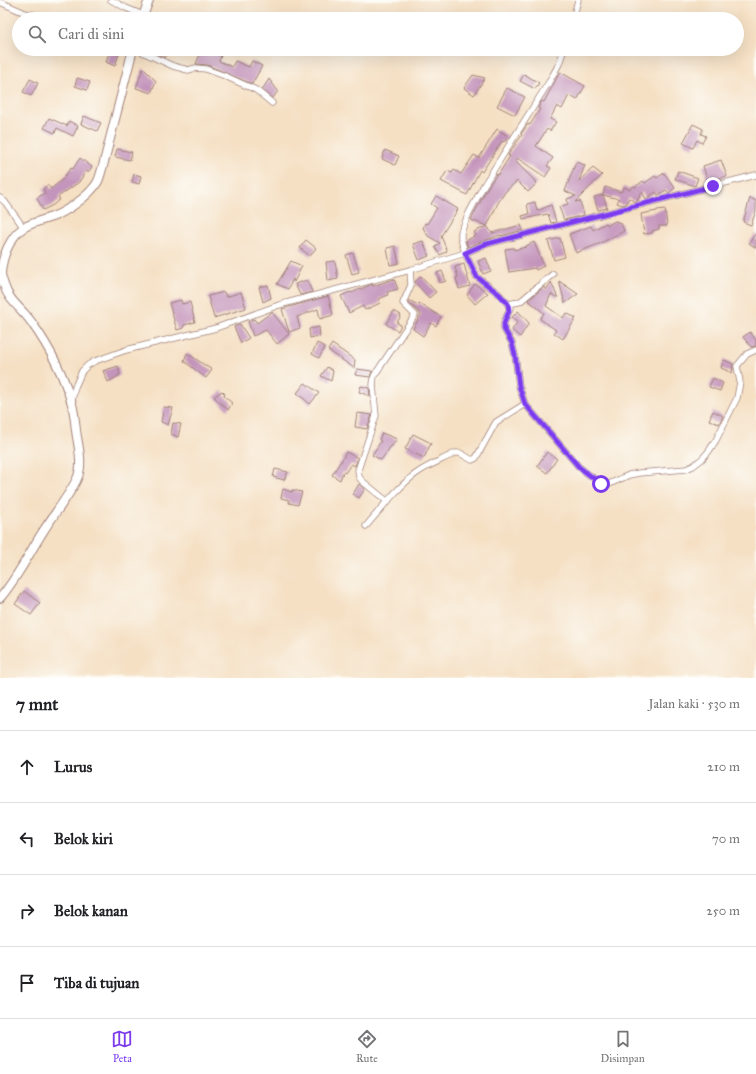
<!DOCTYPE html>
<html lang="id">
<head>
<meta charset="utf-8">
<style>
  :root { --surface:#fff; --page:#f6f6f6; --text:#202124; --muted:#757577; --line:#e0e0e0; --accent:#7c3aed }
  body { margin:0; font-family:"IM FELL Great Primer",serif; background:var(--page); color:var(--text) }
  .stop { position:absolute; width:12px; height:12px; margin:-9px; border:3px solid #7c3aed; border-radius:50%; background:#fff }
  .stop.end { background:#7c3aed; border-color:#fff; box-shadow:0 1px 4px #0008 }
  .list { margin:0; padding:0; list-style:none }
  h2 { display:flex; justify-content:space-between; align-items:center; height:52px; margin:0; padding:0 16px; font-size:17px }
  h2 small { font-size:13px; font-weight:400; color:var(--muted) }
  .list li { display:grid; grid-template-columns:26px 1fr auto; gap:12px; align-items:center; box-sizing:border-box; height:72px; padding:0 16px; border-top:1px solid var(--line) }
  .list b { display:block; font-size:15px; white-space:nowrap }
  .list em { font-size:13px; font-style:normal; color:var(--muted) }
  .icon { flex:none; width:22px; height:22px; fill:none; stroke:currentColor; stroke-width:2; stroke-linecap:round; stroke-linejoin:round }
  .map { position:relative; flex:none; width:756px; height:678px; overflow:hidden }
  .search { position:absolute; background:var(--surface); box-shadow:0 4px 16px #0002; left:12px; right:12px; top:12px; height:44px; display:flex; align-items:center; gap:10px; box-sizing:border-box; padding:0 14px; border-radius:22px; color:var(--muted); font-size:15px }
  .sheet { height:340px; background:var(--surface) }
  nav { display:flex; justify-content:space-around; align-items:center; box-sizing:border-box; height:56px; border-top:1px solid var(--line); background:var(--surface); font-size:11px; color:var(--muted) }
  nav a { display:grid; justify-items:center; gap:2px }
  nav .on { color:var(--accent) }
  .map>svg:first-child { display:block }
</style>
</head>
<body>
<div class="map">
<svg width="756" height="678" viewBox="0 0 756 678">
  <rect width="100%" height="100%" fill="#fdfcf7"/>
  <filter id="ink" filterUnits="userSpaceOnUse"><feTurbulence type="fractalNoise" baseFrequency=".025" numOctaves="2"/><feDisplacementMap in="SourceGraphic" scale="8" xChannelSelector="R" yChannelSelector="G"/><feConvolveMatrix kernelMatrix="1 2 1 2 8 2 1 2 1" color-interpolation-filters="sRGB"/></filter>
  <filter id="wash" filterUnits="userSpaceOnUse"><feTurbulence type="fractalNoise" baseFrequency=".012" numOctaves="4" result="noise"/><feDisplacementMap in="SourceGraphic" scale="16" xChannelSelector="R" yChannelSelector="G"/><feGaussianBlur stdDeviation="0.9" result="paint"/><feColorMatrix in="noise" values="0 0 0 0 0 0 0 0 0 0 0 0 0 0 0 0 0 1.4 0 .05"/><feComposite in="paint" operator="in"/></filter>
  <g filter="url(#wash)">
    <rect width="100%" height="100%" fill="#f5e0c4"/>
    <g id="blocks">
      <!-- building -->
      <g fill="#c495bc">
        <polygon points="110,49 120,51 115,66 106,62"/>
        <polygon points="155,49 169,49 165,58 153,52"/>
        <polygon points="202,49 221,56 219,61 232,67 235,61 249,67 252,61 262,66 252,84 207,65 196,64"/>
        <polygon points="143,68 156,81 151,93 136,88"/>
        <polygon points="560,72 585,86 577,100 569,95 562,109 557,106 550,119 556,122 550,131 547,129 536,146 553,158 547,166 551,168 545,177 517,158 515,161 537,183 528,192 517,181 505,192 498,203 487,226 471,220 488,187 497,174 498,175 510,156 508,155 522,135 521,134 528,124 530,125 540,109 538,108 542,101 544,102"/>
        <polygon points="524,74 539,83 535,89 520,81"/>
        <polygon points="473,75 485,78 474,95 464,88"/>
        <polygon points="77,78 90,82 87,90 75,86"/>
        <polygon points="30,79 38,83 31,96 23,92"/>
        <polygon points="269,79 278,91 273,98 262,90"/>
        <polygon points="507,88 525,97 515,115 497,106"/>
        <polygon points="84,116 101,123 97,131 81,124"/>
        <polygon points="49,118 67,126 69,121 78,126 73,136 57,128 55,133 44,128"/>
        <polygon points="693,124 703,129 701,134 706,136 702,143 697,140 693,148 683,143"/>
        <polygon points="497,129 508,136 504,142 502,141 482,172 480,170 467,195 441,181 447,171 452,173 454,170 461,174 474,155 479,158"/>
        <polygon points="117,149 132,152 130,160 115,157"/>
        <polygon points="385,150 399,156 395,165 382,159"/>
        <polygon points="80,158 92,167 88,172 86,171 79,182 58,197 60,199 53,205 43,210 37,198 45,193 43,189 48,185 51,189 62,180 71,168 73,169"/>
        <polygon points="721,160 727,176 708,182 703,166"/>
        <polygon points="576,162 585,165 579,181 593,168 602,175 575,202 580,201 584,215 564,220 559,207 568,204 567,199 576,196 565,191"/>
        <polygon points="678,171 698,178 695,186 675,179"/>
        <polygon points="664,173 675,188 669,193 666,190 658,195 656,192 646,199 642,192 637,201 635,202 629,198 626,204 622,205 617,203 619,199 603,195 605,187 621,192 624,187 630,190 633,186 635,187 643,181 645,183 655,176 657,178"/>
        <polygon points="134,174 141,176 139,184 132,182"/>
        <polygon points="603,195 607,208 598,210 594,197"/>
        <polygon points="436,196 458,209 441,236 447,251 440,255 435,247 440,243 428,236 423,228 425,223 427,224 437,208 431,204"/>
        <polygon points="750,198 756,201 756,211 751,225 743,222"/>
        <polygon points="535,202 537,211 551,205 556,222 551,223 548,214 523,219 522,216 529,214 527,204"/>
        <polygon points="665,209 667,226 659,226 659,229 652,231 652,233 644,234 641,214 657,211 657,210"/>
        <polygon points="615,221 621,223 624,231 601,243 576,253 569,234 591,226 593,230 606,223 608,225"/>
        <polygon points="521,225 523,230 500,236 500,235 468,247 466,241 476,235 474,232 487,226 492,233"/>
        <polygon points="756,233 756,248 749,243"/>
        <polygon points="560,238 565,257 554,260 548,241"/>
        <polygon points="306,240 316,248 310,256 300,248"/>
        <polygon points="423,241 429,256 419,260 413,244"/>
        <polygon points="534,242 544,266 536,270 535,268 509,272 505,249 514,248 514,250 526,247 526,246"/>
        <polygon points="395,246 399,263 390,265 387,248"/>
        <polygon points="353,253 359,272 352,274 346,255"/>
        <polygon points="486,258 491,271 483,274 478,261"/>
        <polygon points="291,261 302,266 294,282 293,279 288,289 277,284"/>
        <polygon points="335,261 338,279 328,281 326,262"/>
        <polygon points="464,264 470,286 459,289 456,278 458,277 455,267"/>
        <polygon points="442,271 446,281 440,283 437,273"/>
        <polygon points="421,276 436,292 429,298 415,282"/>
        <polygon points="394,279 398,289 387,292 388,295 379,299 380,303 365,310 363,306 349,313 341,296 350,292 351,293 370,285 372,284 373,286"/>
        <polygon points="307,280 312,292 300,295 295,284"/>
        <polygon points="559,281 578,294 565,303"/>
        <polygon points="551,282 558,298 551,294 546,306 563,318 566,313 576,318 563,339 554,333 556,330 540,319 544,313 528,300 544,287 546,290"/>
        <polygon points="475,284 488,293 475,304 467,295"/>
        <polygon points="268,285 271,298 263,302 259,287"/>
        <polygon points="224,292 226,297 241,292 246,308 214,318 208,296"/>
        <polygon points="328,296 333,315 320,319 318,309 297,317 300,328 289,332 282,309"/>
        <polygon points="181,300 182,304 190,302 195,322 184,325 183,328 177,330 169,303"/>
        <polygon points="409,300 418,305 419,303 441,317 436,326 431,323 423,336 413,329 421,314 408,302"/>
        <polygon points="394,311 401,315 397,323 401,325 398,331 386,324"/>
        <polygon points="518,311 529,323 520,337 512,330 518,321 512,317"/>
        <polygon points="272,312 289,334 277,344 266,330 253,336 248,321 254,319 257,323"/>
        <polygon points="240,324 249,338 241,343 234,327"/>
        <polygon points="319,327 320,336 310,338 309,329"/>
        <polygon points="750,332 756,340 756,346 751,347 743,337"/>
        <polygon points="317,343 325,347 319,358 312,354"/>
        <polygon points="332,344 355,360 354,368 328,350"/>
        <polygon points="187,353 212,370 206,378 184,361"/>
        <polygon points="724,360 733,364 732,373 721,368"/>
        <polygon points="118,366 120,375 108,382 103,371"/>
        <polygon points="327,367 333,371 331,381 321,376"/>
        <polygon points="357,369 372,371 370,377 355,375"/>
        <polygon points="713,378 723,383 720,391 709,387"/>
        <polygon points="305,383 319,393 310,404 297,393"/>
        <polygon points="361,386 369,388 370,396 359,392"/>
        <polygon points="222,391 225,394 224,396 232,403 228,410 214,397"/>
        <polygon points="164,407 173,408 168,425 161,422"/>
        <polygon points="713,411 723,416 719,424 709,420"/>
        <polygon points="357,413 372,415 367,429 355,427"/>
        <polygon points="173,423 181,424 178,437 171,434"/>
        <polygon points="382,433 397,439 392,446 391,446 381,460 372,455 381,441 379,440"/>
        <polygon points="413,434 431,443 424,458 405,449"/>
        <polygon points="346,452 358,458 355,466 351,464 345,473 343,472 340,480 332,475 340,462 341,462"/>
        <polygon points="547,452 557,459 547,473 537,466"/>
        <polygon points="275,469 288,472 284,480 273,477"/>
        <polygon points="359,484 365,489 359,498 353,494"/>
        <polygon points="283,489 292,492 292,490 302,492 298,505 289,503 289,500 281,498"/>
        <polygon points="24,591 40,603 31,615 15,604"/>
      </g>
    </g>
  </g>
  <g filter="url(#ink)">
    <use href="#blocks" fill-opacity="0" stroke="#a08078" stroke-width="1"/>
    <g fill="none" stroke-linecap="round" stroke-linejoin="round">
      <!-- minor casing -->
      <g stroke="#a08078" stroke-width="7">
        <g id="minor">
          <polyline points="111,0 126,8 143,15"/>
          <polyline points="0,2 25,13 57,19"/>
          <polyline points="573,19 578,0"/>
          <polyline points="136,49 173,66 188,70 196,68 206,69 225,76 256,90 272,103"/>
          <polyline points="564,49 559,64 549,82 484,185 469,213 461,232 461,239 465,253 477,277 499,294 508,304 510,308 504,323 504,329 512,343 515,355 519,386 525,404 579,467 601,484 607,485 629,475 639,473 686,469 693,466 702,459 709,451 716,440 737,398 740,382 737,366 747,354 756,350"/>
          <polyline points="0,198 5,202 24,228"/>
          <polyline points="508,304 519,302 522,300 553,274"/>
          <polyline points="72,400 75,387 82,371 88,365 95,361 126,350 216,328 279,305 410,270 465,253 483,245 756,175"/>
          <polyline points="388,502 362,481 359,477 358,470 376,416 373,385 374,376 415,315 403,303 411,285 410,270"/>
          <path d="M366 526C380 510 402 482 420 471 431 464 444 459 455 453H460L472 460 476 458 496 422 525 404"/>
        </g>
      </g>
      <!-- primary casing -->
      <g stroke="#a08078" stroke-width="10">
        <g id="primary">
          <polyline points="142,19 149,0"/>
          <path d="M0 598C18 577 29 553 44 530 52 517 77 485 79 473 82 462 79 449 77 437 75 426 75 415 72 404 64 376 49 347 32 323 23 309 9 302 4 285 3 281 1 277 1 273 2 257 10 237 23 228 31 223 43 220 52 217 66 212 89 196 97 183 100 178 101 171 103 166L133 49"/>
        </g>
      </g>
      <!-- minor -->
      <use href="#minor" stroke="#fff" stroke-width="5.5"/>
      <!-- primary -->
      <use href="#primary" stroke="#fff" stroke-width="8"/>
    </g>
  </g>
  <g fill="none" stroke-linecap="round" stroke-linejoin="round" filter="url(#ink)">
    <!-- route -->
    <polyline stroke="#7c3aed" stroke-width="5" points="601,484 579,467 525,404 519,386 515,355 512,343 504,329 504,323 509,311 508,304 499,294 477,277 465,253 483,245 713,186"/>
  </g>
</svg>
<div class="stop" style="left:601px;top:484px"></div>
<div class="stop end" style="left:713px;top:186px"></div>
<div class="search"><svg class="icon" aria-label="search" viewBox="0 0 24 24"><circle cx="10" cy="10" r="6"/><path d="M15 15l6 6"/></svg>Cari di sini</div>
</div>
<section class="sheet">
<h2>7 mnt<small>Jalan kaki · 530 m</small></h2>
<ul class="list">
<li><svg class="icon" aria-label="ahead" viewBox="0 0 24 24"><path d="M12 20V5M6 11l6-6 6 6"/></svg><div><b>Lurus</b></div><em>210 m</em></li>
<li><svg class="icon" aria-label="left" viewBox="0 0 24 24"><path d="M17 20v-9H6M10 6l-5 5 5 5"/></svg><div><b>Belok kiri</b></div><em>70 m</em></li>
<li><svg class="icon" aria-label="right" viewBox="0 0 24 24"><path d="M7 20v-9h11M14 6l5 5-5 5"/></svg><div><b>Belok kanan</b></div><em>250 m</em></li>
<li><svg class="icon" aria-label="arrive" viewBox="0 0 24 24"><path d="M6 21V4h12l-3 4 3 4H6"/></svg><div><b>Tiba di tujuan</b></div></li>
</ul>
</section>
<nav>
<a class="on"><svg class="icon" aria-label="map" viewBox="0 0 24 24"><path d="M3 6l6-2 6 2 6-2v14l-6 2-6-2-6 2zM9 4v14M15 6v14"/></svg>Peta</a>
<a><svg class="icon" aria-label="directions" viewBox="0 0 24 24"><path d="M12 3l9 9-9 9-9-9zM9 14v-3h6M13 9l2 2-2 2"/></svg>Rute</a>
<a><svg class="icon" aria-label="saved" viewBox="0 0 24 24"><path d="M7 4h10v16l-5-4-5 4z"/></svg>Disimpan</a>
</nav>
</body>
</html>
